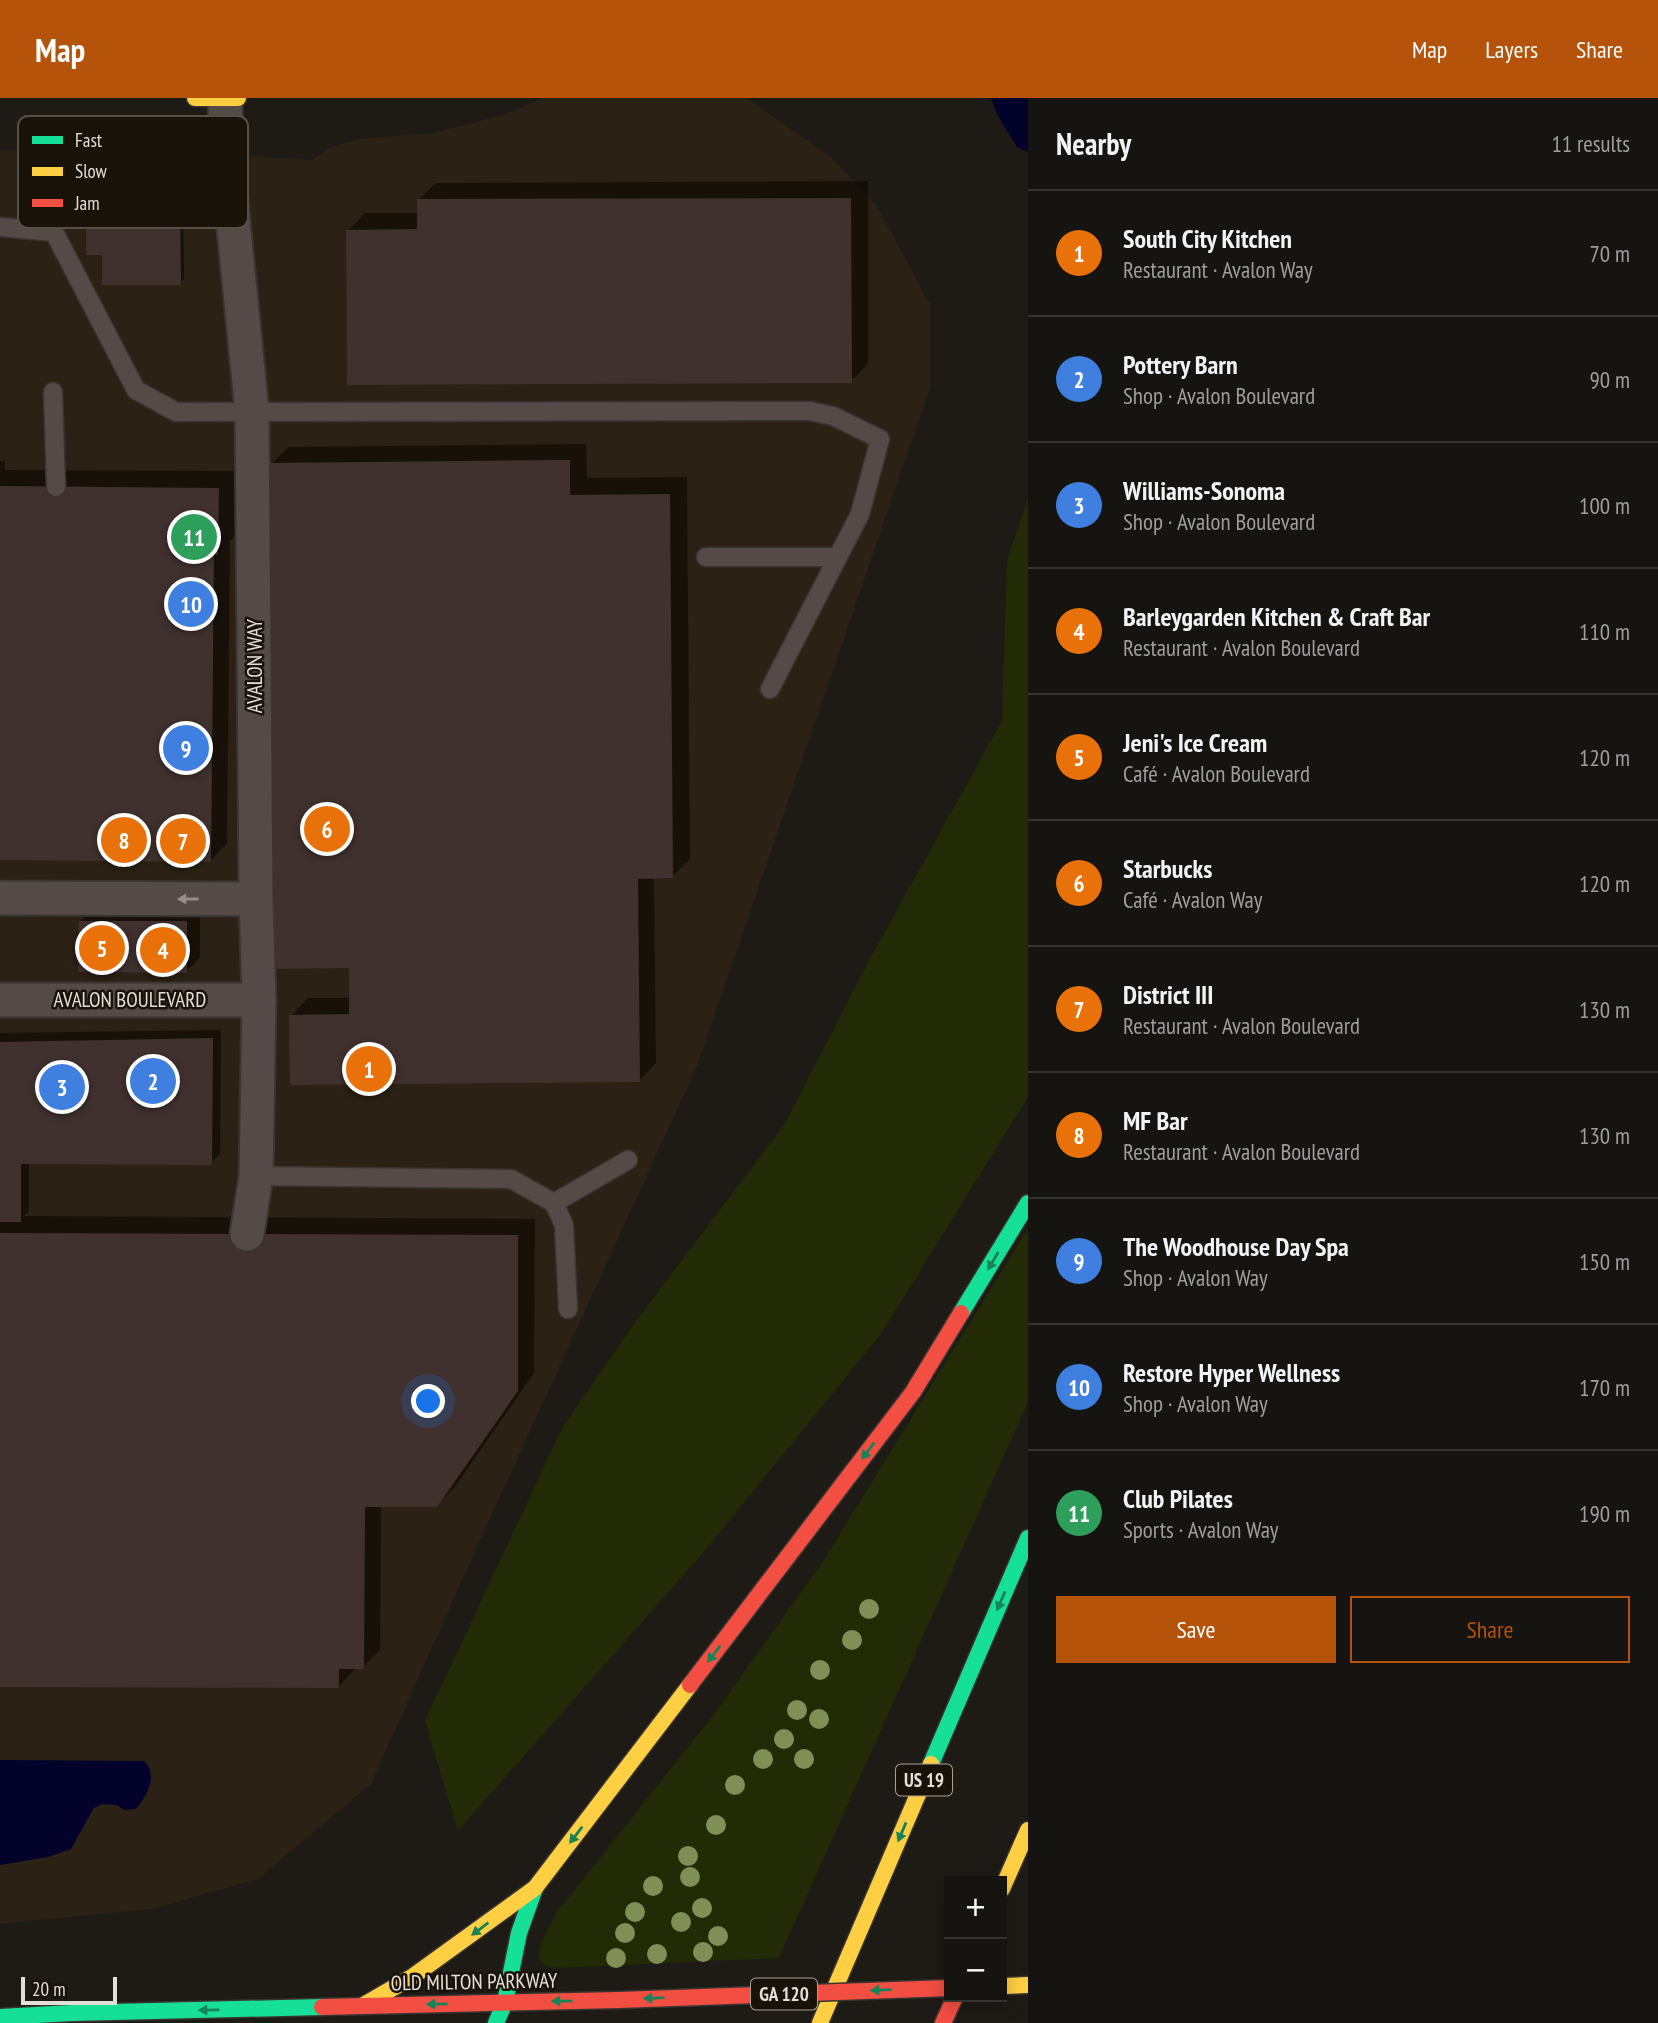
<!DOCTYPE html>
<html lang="en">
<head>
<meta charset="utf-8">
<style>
  :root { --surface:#161410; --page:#23211e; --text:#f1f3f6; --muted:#9e9e9f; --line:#353330; --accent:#b45309 }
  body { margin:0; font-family:"PT Sans Narrow",sans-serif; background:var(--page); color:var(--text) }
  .controls { position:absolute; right:21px; bottom:21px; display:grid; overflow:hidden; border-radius:0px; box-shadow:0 4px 18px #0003 }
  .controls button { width:63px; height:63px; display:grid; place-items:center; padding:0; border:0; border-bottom:2px solid var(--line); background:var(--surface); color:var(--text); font:35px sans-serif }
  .scale { position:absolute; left:21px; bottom:18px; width:96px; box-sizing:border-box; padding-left:7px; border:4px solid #e4ded8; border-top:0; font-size:19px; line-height:24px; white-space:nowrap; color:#e4ded8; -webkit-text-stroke:5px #191209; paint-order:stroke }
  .you { position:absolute; left:429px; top:1304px; width:24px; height:24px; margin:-18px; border:5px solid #fff; border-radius:50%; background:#1a73e8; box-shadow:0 0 0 10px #1a73e833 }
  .badge { display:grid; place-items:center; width:46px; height:46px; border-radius:50%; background:var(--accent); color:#fff; font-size:23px; font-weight:700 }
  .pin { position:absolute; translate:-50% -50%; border:4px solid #fff; box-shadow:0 2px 7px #0006 }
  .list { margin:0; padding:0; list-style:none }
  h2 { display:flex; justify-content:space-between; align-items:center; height:91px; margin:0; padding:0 28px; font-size:30px }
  h2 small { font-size:23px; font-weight:400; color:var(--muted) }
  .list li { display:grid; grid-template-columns:46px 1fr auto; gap:21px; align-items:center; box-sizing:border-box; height:126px; padding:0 28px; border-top:2px solid var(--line) }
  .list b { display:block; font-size:26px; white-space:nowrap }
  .list p { margin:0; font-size:23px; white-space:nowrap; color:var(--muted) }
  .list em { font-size:23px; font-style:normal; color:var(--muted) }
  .actions { display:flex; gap:14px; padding:21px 28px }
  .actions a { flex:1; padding:16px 0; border:2px solid var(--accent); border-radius:0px; text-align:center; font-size:24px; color:var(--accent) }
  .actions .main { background:var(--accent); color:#fff }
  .map { position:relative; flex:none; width:1028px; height:1925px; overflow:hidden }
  header { display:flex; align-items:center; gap:42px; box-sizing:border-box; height:98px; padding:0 35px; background:var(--accent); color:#fff }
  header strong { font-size:33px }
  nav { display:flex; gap:38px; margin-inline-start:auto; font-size:24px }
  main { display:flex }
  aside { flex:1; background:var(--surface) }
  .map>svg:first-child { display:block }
</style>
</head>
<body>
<header>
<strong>Map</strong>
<nav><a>Map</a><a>Layers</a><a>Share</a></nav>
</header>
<main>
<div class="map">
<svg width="1028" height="1925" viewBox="0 0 1028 1925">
  <rect width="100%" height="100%" fill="#1e1a16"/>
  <!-- built -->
  <polygon fill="#2b2114" points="543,0 746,0 831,59 877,108 930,206 930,290 698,966 477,1449 371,1686 258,1781 152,1811 0,1826 0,53 165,53 312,62 329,50 357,41 433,35 506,16"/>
  <!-- green -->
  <g fill="#222a06">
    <polygon points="1028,400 1028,999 881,1236 703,1455 458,1733 425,1623 562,1330 636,1223 784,1027 872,857 1002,623 1007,463"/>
    <polygon points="1028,1130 1028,1304 779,1860 557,1870 545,1868 539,1861 540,1848 557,1814 715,1615 824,1462"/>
  </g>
  <!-- water -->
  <g fill="#03022b">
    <polygon points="991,0 1028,0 1028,54 1017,49 997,16"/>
    <path d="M0 1662 144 1663C159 1676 147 1698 136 1711L124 1712 117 1707 102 1706 94 1710 71 1751 48 1759 0 1767Z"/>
  </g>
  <!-- shadow -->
  <g fill="#0007">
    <polygon points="868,83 868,266 851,283 348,133 365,115 418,115 418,102 436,85"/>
    <polygon points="183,101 184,181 180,185 104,155 87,106 91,102"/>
    <polygon points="586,346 587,380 687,379 690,761 673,778 654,779 656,965 639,983 291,918 308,900 351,900 351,869 271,366 289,349"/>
    <polygon points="0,363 5,363 5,372 235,373 235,438 230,443 227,745 210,763 0,761"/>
    <polygon points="94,810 200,811 200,860 186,873 80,823"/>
    <polygon points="221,932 220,1056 211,1065 29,1065 29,1113 24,1118 535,1121 534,1275 454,1390 437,1407 381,1407 380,1552 363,1569 355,1569 355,1571 338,1589 0,1587 0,935"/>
  </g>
  <!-- building -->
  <g fill="#40312f">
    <polygon points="851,100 852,285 347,287 346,132 417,131 417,101"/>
    <polygon points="180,104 181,187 102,187 102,157 86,157 86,105"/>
    <polygon points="570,362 570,397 670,396 673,780 638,781 640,984 290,987 289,917 349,916 349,870 274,871 270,365"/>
    <polygon points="0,388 219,390 218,457 214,457 211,764 0,762"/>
    <polygon points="79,823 187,823 187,875 78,874"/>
    <polygon points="213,940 212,1067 21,1066 21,1124 0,1124 0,944"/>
    <polygon points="0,1135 518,1137 518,1293 437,1409 365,1409 364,1571 339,1571 339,1590 0,1589"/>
  </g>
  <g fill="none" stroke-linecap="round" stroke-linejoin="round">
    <!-- lane casing -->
    <g stroke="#393532" stroke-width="21">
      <g id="lane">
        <polyline points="0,129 54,134 136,292 176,314 810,313 833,318 880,341 860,416 770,591"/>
        <polyline points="53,294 56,389"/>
        <polyline points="706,459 838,459"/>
        <polyline points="256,1078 511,1081 554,1105 564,1127 568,1211"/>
        <polyline points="554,1105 628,1062"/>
      </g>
    </g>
    <!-- street casing -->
    <g stroke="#393532" stroke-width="37">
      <g id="street">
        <polyline points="225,0 226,52 252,314 256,801 259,902 256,1078 247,1136"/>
        <polyline points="0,800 256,801"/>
        <polyline points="0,902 259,902"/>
      </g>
    </g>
    <!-- fast casing -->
    <g stroke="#393532" stroke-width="19">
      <g id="fast">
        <polyline points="961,1215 1028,1105"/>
        <polyline points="931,1666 1028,1440"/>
        <polyline points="0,1919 72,1915 322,1909"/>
        <polyline points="496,1925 505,1904 519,1835 535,1790"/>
      </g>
    </g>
    <!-- slow casing -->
    <g stroke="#393532" stroke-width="19">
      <g id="slow">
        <polyline points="195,0 238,0"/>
        <polyline points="1002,1791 1028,1732"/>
        <polyline points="1002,1888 1028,1887"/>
        <polyline points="362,1908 412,1879 535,1790 690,1587"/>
        <polyline points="820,1925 931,1666"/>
      </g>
    </g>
    <!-- jam casing -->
    <g stroke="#393532" stroke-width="19">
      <g id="jam">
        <polyline points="690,1587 913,1294 961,1215"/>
        <polyline points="322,1909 619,1902"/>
        <polyline points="943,1925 955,1899"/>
      </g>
    </g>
    <!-- lane -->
    <use href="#lane" stroke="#544a47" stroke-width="18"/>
    <!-- street -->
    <use href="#street" stroke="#544a47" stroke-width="33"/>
    <!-- fast -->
    <use href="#fast" stroke="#16e098" stroke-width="16"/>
    <!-- slow -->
    <use href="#slow" stroke="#ffcf43" stroke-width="16"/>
    <!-- jam -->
    <use href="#jam" stroke="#f24e42" stroke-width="16"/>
    <!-- jam-bridge casing -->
    <g stroke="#393532" stroke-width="19" stroke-linecap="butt">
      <polyline id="jam-bridge" points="619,1902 949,1890"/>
    </g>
    <!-- jam-bridge -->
    <use href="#jam-bridge" stroke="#f24e42" stroke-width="16"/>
  </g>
  <!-- trees -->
  <g fill="#808f55">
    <circle cx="869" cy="1511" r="10"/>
    <circle cx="852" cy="1542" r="10"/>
    <circle cx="820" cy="1572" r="10"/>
    <circle cx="797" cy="1612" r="10"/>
    <circle cx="819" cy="1621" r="10"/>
    <circle cx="784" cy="1641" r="10"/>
    <circle cx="763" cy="1661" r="10"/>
    <circle cx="804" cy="1661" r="10"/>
    <circle cx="735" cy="1687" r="10"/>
    <circle cx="716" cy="1727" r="10"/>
    <circle cx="688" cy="1758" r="10"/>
    <circle cx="690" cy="1779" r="10"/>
    <circle cx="653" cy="1788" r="10"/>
    <circle cx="702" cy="1810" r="10"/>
    <circle cx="635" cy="1814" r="10"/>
    <circle cx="681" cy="1824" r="10"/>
    <circle cx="625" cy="1835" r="10"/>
    <circle cx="718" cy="1838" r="10"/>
    <circle cx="703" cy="1854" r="10"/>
    <circle cx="657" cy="1856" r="10"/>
    <circle cx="616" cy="1860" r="10"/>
  </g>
  <!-- one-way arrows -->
  <defs><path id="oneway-solid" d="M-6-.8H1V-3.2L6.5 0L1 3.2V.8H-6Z" transform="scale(1.75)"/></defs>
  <use fill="#958d88" href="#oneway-solid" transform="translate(188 801) rotate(-180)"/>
  <g fill="#178358">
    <use href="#oneway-solid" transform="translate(993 1163) rotate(121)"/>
    <use href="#oneway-solid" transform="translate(868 1353) rotate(127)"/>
    <use href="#oneway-solid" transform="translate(1001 1503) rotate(113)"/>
    <use href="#oneway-solid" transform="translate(714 1556) rotate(127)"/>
    <use href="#oneway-solid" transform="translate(902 1734) rotate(113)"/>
    <use href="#oneway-solid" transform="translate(576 1737) rotate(127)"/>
    <use href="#oneway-solid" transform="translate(480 1831) rotate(143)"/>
    <use href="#oneway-solid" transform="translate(881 1892) rotate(178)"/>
    <use href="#oneway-solid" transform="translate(654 1900) rotate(178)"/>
    <use href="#oneway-solid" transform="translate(562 1903) rotate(179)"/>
    <use href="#oneway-solid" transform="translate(437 1906) rotate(179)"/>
    <use href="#oneway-solid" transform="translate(209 1912) rotate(179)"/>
  </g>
  <g text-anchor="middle" stroke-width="5" stroke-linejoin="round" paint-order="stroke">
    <!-- shield labels -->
    <g fill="#191209" stroke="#a7a19a" stroke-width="2">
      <rect x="896" y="1666.5" width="56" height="31" rx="5"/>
      <rect x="751" y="1880.5" width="66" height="31" rx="5"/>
    </g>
    <g font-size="19" font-weight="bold" fill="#e4ded8">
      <text x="924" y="1689">US 19</text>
      <text x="784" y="1903">GA 120</text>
    </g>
    <!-- street labels -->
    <g font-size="21" fill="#e4ded8" stroke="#191209">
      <text transform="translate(255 568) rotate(-90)" y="7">AVALON WAY</text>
      <text x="130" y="909">AVALON BOULEVARD</text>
      <text transform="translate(474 1884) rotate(-1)" y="7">OLD MILTON PARKWAY</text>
    </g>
  </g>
  <!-- legend -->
  <rect x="18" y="18" width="230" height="112" rx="10" fill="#191209" stroke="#564f47" stroke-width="2"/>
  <rect x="32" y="38" width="31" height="8" fill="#16e098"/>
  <rect x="32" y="69" width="31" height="9" fill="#ffcf43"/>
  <rect x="32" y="101" width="31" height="8" fill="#f24e42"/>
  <g font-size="19" fill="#e4ded8">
    <text x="75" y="49">Fast</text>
    <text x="75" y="80">Slow</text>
    <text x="75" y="112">Jam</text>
  </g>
</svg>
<div class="controls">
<button>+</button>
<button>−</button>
</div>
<div class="scale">20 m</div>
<div class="you"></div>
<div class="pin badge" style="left:369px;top:971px;background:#e8710a">1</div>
<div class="pin badge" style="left:153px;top:983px;background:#3f7fe0">2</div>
<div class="pin badge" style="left:62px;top:989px;background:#3f7fe0">3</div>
<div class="pin badge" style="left:163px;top:852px;background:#e8710a">4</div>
<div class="pin badge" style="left:102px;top:850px;background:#e8710a">5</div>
<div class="pin badge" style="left:327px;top:731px;background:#e8710a">6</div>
<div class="pin badge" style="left:183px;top:743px;background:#e8710a">7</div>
<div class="pin badge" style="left:124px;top:742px;background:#e8710a">8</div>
<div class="pin badge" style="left:186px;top:650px;background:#3f7fe0">9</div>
<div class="pin badge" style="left:191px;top:506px;background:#3f7fe0">10</div>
<div class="pin badge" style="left:194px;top:439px;background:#2e9e5b">11</div>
</div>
<aside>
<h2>Nearby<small>11 results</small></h2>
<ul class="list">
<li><span class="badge" style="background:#e8710a">1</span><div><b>South City Kitchen</b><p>Restaurant · Avalon Way</p></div><em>70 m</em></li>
<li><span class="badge" style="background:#3f7fe0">2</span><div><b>Pottery Barn</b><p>Shop · Avalon Boulevard</p></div><em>90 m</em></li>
<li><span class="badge" style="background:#3f7fe0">3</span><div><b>Williams-Sonoma</b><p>Shop · Avalon Boulevard</p></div><em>100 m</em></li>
<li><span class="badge" style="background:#e8710a">4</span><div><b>Barleygarden Kitchen &amp; Craft Bar</b><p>Restaurant · Avalon Boulevard</p></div><em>110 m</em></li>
<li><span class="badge" style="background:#e8710a">5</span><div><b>Jeni's Ice Cream</b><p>Café · Avalon Boulevard</p></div><em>120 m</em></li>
<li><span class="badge" style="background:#e8710a">6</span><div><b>Starbucks</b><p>Café · Avalon Way</p></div><em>120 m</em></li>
<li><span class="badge" style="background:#e8710a">7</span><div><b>District III</b><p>Restaurant · Avalon Boulevard</p></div><em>130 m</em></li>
<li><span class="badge" style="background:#e8710a">8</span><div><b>MF Bar</b><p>Restaurant · Avalon Boulevard</p></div><em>130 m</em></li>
<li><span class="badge" style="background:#3f7fe0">9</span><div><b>The Woodhouse Day Spa</b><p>Shop · Avalon Way</p></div><em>150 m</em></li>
<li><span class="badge" style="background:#3f7fe0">10</span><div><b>Restore Hyper Wellness</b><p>Shop · Avalon Way</p></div><em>170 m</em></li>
<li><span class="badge" style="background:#2e9e5b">11</span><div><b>Club Pilates</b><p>Sports · Avalon Way</p></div><em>190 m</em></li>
</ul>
<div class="actions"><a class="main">Save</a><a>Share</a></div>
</aside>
</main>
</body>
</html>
